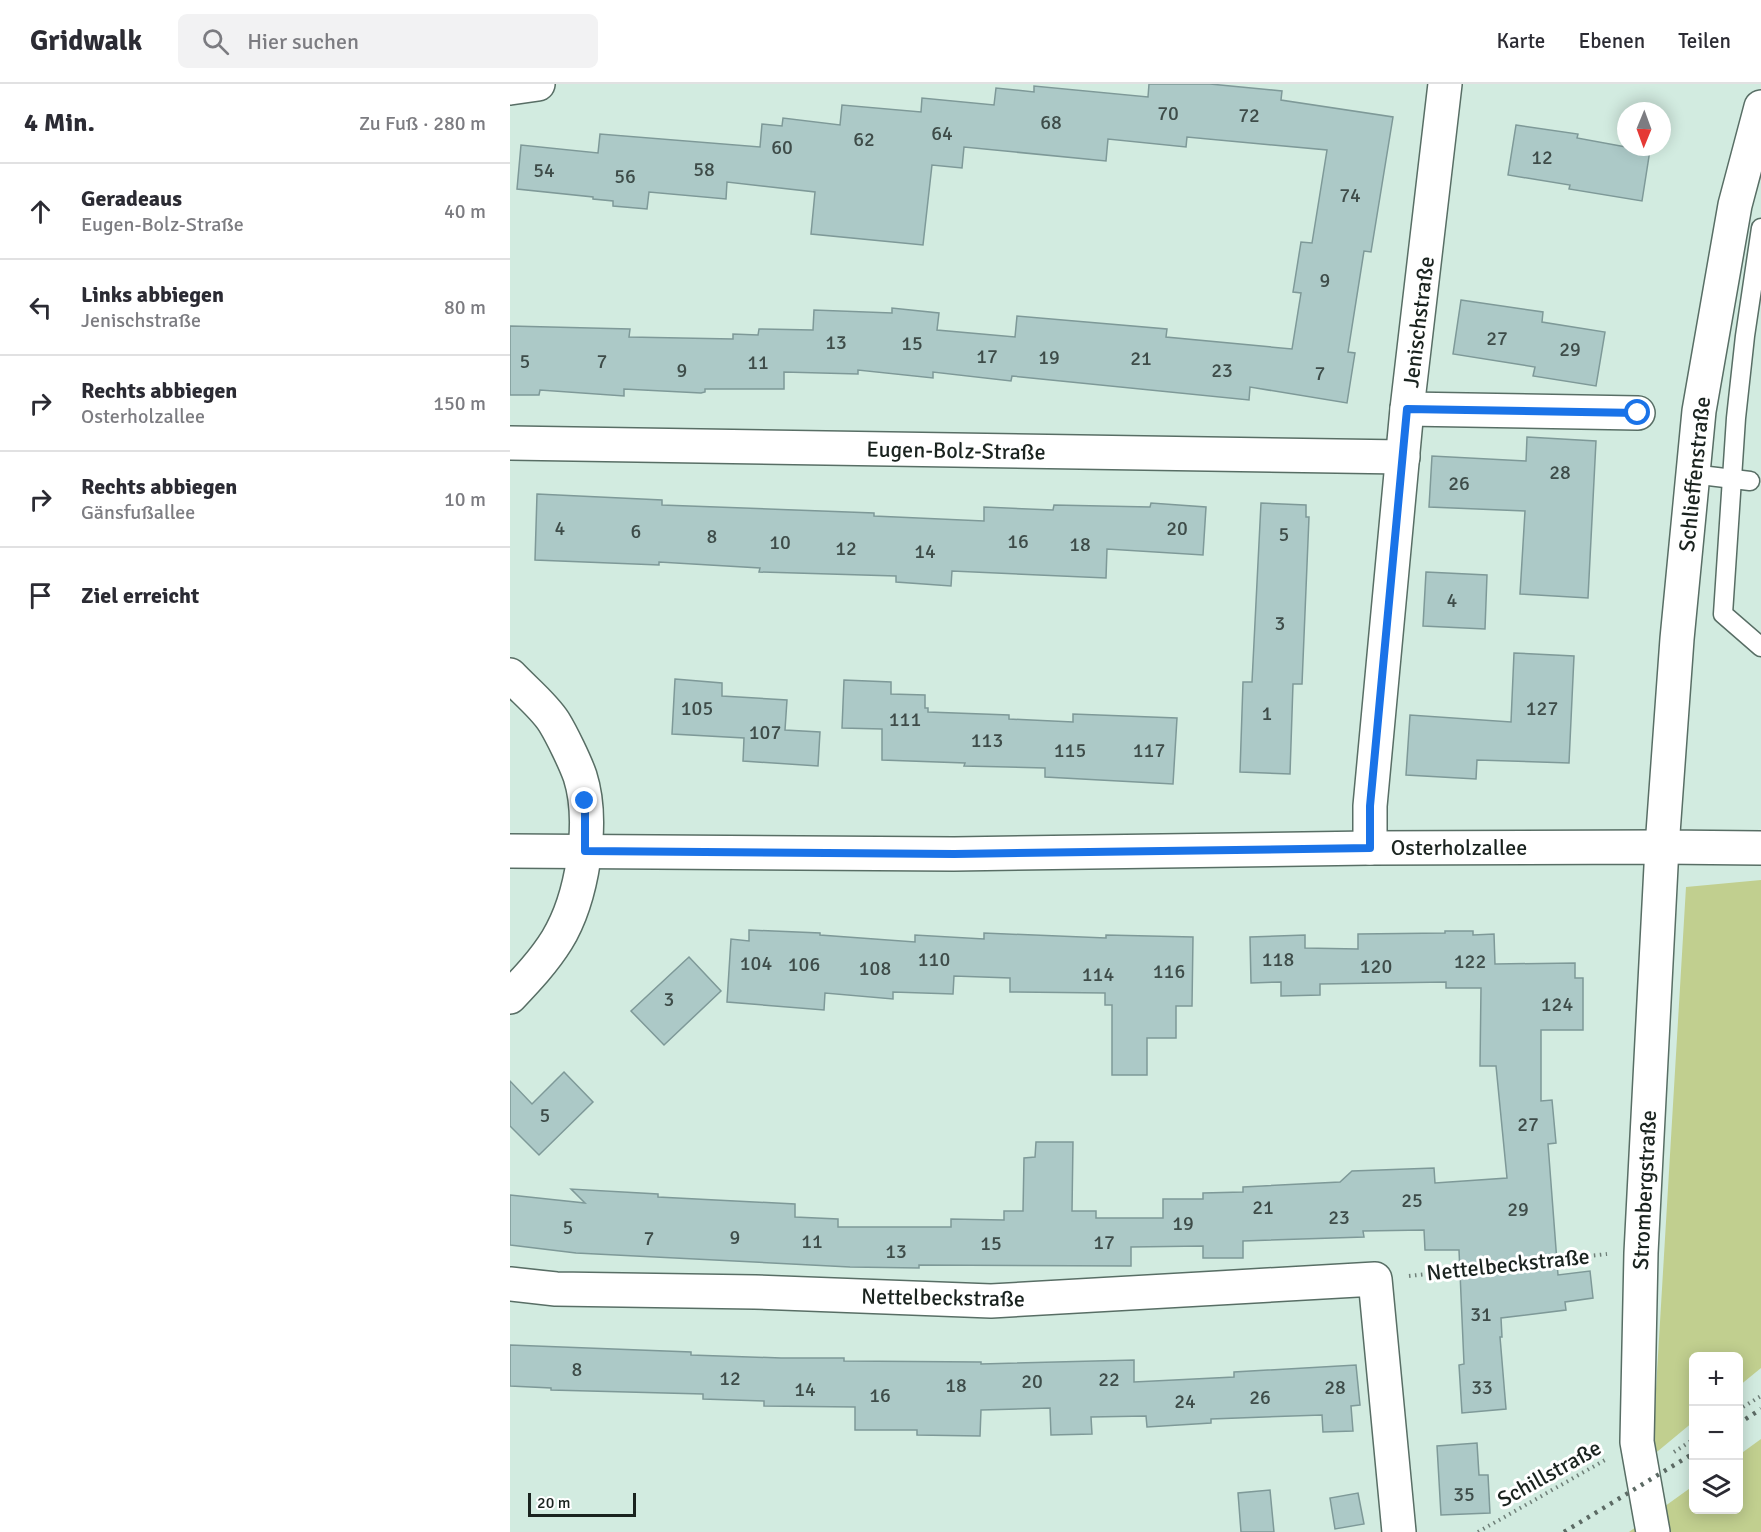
<!DOCTYPE html>
<html lang="de">
<head>
<meta charset="utf-8">
<style>
  :root { --surface:#fff; --page:#f2f2f3; --text:#2b2b33; --muted:#7c7c81; --line:#e1e1e2 }
  body { margin:0; font-family:Signika,sans-serif; background:var(--page); color:var(--text) }
  .controls { position:absolute; right:18px; bottom:18px; display:grid; overflow:hidden; border-radius:9px; box-shadow:0 3px 15px #0003 }
  .controls button { width:54px; height:54px; display:grid; place-items:center; padding:0; border:0; border-bottom:2px solid var(--line); background:var(--surface); color:var(--text); font:30px sans-serif }
  .compass { position:absolute; left:1107px; top:18px; width:54px; height:54px; border-radius:50%; background:var(--surface); box-shadow:0 3px 15px #0003; rotate:181deg }
  .scale { position:absolute; left:18px; bottom:15px; width:108px; box-sizing:border-box; padding-left:6px; border:3px solid #1a231f; border-top:0; font-size:16px; line-height:21px; white-space:nowrap; color:#1a231f; -webkit-text-stroke:4px #fff; paint-order:stroke }
  .stop { position:absolute; width:18px; height:18px; margin:-14px; border:4px solid #1a73e8; border-radius:50%; background:#fff }
  .stop.end { background:#1a73e8; border-color:#fff; box-shadow:0 2px 6px #0008 }
  .list { margin:0; padding:0; list-style:none }
  h2 { display:flex; justify-content:space-between; align-items:center; height:78px; margin:0; padding:0 24px; font-size:26px }
  h2 small { font-size:20px; font-weight:400; color:var(--muted) }
  .list li { display:grid; grid-template-columns:39px 1fr auto; gap:18px; align-items:center; box-sizing:border-box; height:96px; padding:0 24px; border-top:2px solid var(--line) }
  .list b { display:block; font-size:22px; white-space:nowrap }
  .list p { margin:0; font-size:20px; white-space:nowrap; color:var(--muted) }
  .list em { font-size:20px; font-style:normal; color:var(--muted) }
  .icon { flex:none; width:33px; height:33px; fill:none; stroke:currentColor; stroke-width:2; stroke-linecap:round; stroke-linejoin:round }
  .map { position:relative; flex:none; width:1251px; height:1448px; overflow:hidden }
  header { display:flex; align-items:center; gap:36px; box-sizing:border-box; height:84px; padding:0 30px; background:var(--surface); border-bottom:2px solid var(--line) }
  header strong { font-size:28px }
  nav { display:flex; gap:33px; margin-inline-start:auto; font-size:21px }
  .search { width:420px; height:54px; background:var(--page); display:flex; align-items:center; gap:15px; box-sizing:border-box; padding:0 21px; border-radius:9px; color:var(--muted); font-size:22px }
  main { display:flex }
  aside { flex:1; background:var(--surface) }
  .map>svg:first-child { display:block }
</style>
</head>
<body>
<header>
<strong>Gridwalk</strong>
<div class="search"><svg class="icon" aria-label="search" viewBox="0 0 24 24"><circle cx="10" cy="10" r="6"/><path d="M15 15l6 6"/></svg>Hier suchen</div>
<nav><a>Karte</a><a>Ebenen</a><a>Teilen</a></nav>
</header>
<main>
<aside>
<h2>4 Min.<small>Zu Fuß · 280 m</small></h2>
<ul class="list">
<li><svg class="icon" aria-label="ahead" viewBox="0 0 24 24"><path d="M12 20V5M6 11l6-6 6 6"/></svg><div><b>Geradeaus</b><p>Eugen-Bolz-Straße</p></div><em>40 m</em></li>
<li><svg class="icon" aria-label="left" viewBox="0 0 24 24"><path d="M17 20v-9H6M10 6l-5 5 5 5"/></svg><div><b>Links abbiegen</b><p>Jenischstraße</p></div><em>80 m</em></li>
<li><svg class="icon" aria-label="right" viewBox="0 0 24 24"><path d="M7 20v-9h11M14 6l5 5-5 5"/></svg><div><b>Rechts abbiegen</b><p>Osterholzallee</p></div><em>150 m</em></li>
<li><svg class="icon" aria-label="right" viewBox="0 0 24 24"><path d="M7 20v-9h11M14 6l5 5-5 5"/></svg><div><b>Rechts abbiegen</b><p>Gänsfußallee</p></div><em>10 m</em></li>
<li><svg class="icon" aria-label="arrive" viewBox="0 0 24 24"><path d="M6 21V4h12l-3 4 3 4H6"/></svg><div><b>Ziel erreicht</b></div></li>
</ul>
</aside>
<div class="map">
<svg width="1251" height="1448" viewBox="0 0 1251 1448">
  <rect width="100%" height="100%" fill="#d2ebe0"/>
  <!-- green -->
  <g fill="#c1cf8f">
    <polygon points="1251,796 1251,1284 1229,1302 1228,1272 1184,1272 1183,1338 1142,1372 1176,803"/>
    <polygon points="1251,1355 1251,1448 1119,1448 1183,1402 1184,1426 1228,1426 1229,1371"/>
  </g>
  <!-- building -->
  <g fill="#acc9c7" stroke="#7e9998" stroke-width="1.5">
    <polygon points="639,0 700,0 772,7 771,16 883,33 861,168 854,167 838,268 845,269 837,319 740,303 739,316 502,292 501,297 423,288 423,294 348,286 348,290 274,288 274,305 195,305 195,308 191,309 114,305 114,312 30,306 29,311 0,311 0,242 120,245 119,253 223,255 223,250 248,251 249,245 303,246 304,226 382,229 382,224 429,229 427,246 505,253 507,232 657,245 656,253 782,265 791,209 783,208 791,158 802,159 817,66 677,53 676,63 598,55 596,77 454,63 452,84 422,81 413,161 301,150 305,108 217,98 216,115 139,108 137,125 103,122 103,117 83,115 83,113 7,105 11,61 88,69 90,50 250,63 252,40 272,42 273,34 330,41 332,21 411,28 412,14 484,21 486,4 524,8 524,2 638,13"/>
    <polygon points="1006,41 1068,50 1067,54 1116,63 1140,66 1132,117 1059,105 1060,101 998,91"/>
    <polygon points="951,216 1033,228 1032,238 1095,248 1086,302 1023,292 1025,283 943,270"/>
    <polygon points="1017,353 1086,357 1078,514 1010,510 1015,427 919,423 922,372 1016,377"/>
    <polygon points="27,410 152,416 152,421 364,429 364,432 474,437 474,423 543,426 544,421 640,423 641,419 696,423 693,471 597,465 596,494 442,487 441,502 386,498 386,492 249,488 250,484 149,478 149,481 25,476"/>
    <polygon points="751,419 796,421 796,433 799,433 792,600 783,600 780,690 730,688 733,598 742,598"/>
    <polygon points="916,488 977,491 975,545 913,542"/>
    <polygon points="1004,569 1064,572 1059,679 967,676 966,695 896,691 900,631 1001,638"/>
    <polygon points="165,595 212,599 212,612 277,616 275,646 310,648 308,682 233,677 234,654 162,650"/>
    <polygon points="334,596 381,598 381,610 415,611 415,624 418,624 418,628 499,631 499,635 563,638 563,630 667,634 663,700 535,693 535,684 454,682 455,679 372,676 372,645 332,644"/>
    <polygon points="239,846 310,849 310,851 405,858 405,851 474,855 474,849 596,854 596,851 683,853 682,922 666,922 666,954 637,954 637,991 602,991 602,921 595,921 595,909 500,908 500,894 444,892 443,910 383,908 383,915 315,909 314,926 217,918 221,855 239,857"/>
    <polygon points="935,847 963,847 963,851 984,850 985,880 1065,879 1065,894 1073,894 1073,946 1031,946 1031,1017 1042,1016 1046,1059 1038,1060 1048,1191 1080,1187 1083,1214 1055,1218 1056,1226 991,1234 992,1253 990,1253 996,1325 952,1329 949,1281 954,1280 949,1166 915,1166 914,1146 853,1147 854,1153 733,1157 733,1174 693,1174 693,1162 621,1163 621,1182 409,1181 409,1184 340,1183 66,1169 0,1161 0,1111 75,1119 61,1105 148,1110 148,1113 285,1120 285,1133 328,1135 328,1143 441,1143 441,1135 494,1136 494,1127 513,1127 514,1074 525,1073 526,1058 563,1058 562,1127 586,1127 586,1134 653,1134 653,1115 693,1115 693,1109 733,1108 733,1103 830,1098 842,1087 924,1084 925,1099 997,1094 986,982 970,982 971,904 936,904 936,898 810,900 810,911 771,912 771,898 741,899 740,853 795,851 795,864 848,865 848,850 935,849"/>
    <polygon points="179,873 211,907 154,961 121,927"/>
    <polygon points="54,988 83,1018 29,1071 0,1042 0,997 22,1020"/>
    <polygon points="0,1261 181,1268 181,1271 271,1274 334,1274 334,1277 471,1278 471,1280 624,1276 624,1298 724,1293 724,1288 846,1281 850,1321 841,1322 843,1347 813,1348 812,1331 701,1335 701,1339 637,1343 636,1332 581,1333 582,1350 541,1351 540,1324 471,1326 470,1352 407,1351 407,1346 345,1346 345,1323 254,1322 254,1317 193,1315 193,1310 41,1306 41,1304 0,1302"/>
    <polygon points="967,1359 969,1391 978,1391 980,1429 931,1431 927,1362"/>
    <polygon points="760,1406 764,1448 731,1448 728,1409"/>
    <polygon points="848,1409 854,1440 825,1445 820,1414"/>
  </g>
  <g fill="none" stroke-linecap="round" stroke-linejoin="round">
    <!-- lane casing -->
    <g stroke="#586e65" stroke-width="21">
      <g id="lane">
        <polyline points="1251,144 1235,252 1226,334 1213,530 1251,563"/>
        <polyline points="1182,390 1240,397"/>
      </g>
    </g>
    <!-- street casing -->
    <g stroke="#586e65" stroke-width="36">
      <g id="street">
        <polyline points="0,4 28,0"/>
        <polyline points="897,325 1128,329"/>
        <polyline points="0,359 893,373"/>
        <path d="M0 591C13 605 34 622 44 638 52 651 65 678 70 692 85 739 72 815 47 856 34 877 17 895 0 913"/>
        <polyline points="860,764 860,722 897,325 935,0"/>
        <polyline points="0,767 444,770 860,764 1152,763 1131,1169 1127,1358 1143,1448"/>
        <polyline points="0,1200 46,1205 245,1208 481,1217 865,1195 889,1448"/>
      </g>
    </g>
    <!-- secondary casing -->
    <g stroke="#586e65" stroke-width="36">
      <polyline id="secondary" points="1251,23 1225,121 1189,327 1167,555 1152,763 1251,764"/>
    </g>
    <!-- path -->
    <g stroke="#6f7f78" stroke-width="4" stroke-dasharray="1.5 4.5" stroke-linecap="butt">
      <polyline points="899,1192 1097,1170"/>
      <polyline points="1228,1326 1251,1312"/>
      <polyline points="1164,1368 1184,1355"/>
      <polyline points="968,1448 1095,1376"/>
    </g>
    <!-- lane -->
    <use href="#lane" stroke="#fff" stroke-width="18"/>
    <!-- street -->
    <use href="#street" stroke="#fff" stroke-width="33"/>
    <!-- secondary -->
    <use href="#secondary" stroke="#fff" stroke-width="33"/>
    <!-- rail -->
    <g stroke="#5c6a64" stroke-width="4.5" stroke-dasharray="3 6" stroke-linecap="butt">
      <polyline points="1228,1340 1251,1325"/>
      <polyline points="1054,1448 1184,1369"/>
    </g>
  </g>
  <g fill="none" stroke-linecap="round" stroke-linejoin="round">
    <!-- route -->
    <polyline stroke="#1a73e8" stroke-width="8" points="75,717 75,767 444,770 860,764 860,722 897,325 1128,329"/>
  </g>
  <g text-anchor="middle" stroke-width="6" stroke-linejoin="round" paint-order="stroke">
    <!-- number labels -->
    <g font-size="20" fill="#3e4c49">
      <text x="658" y="36">70</text>
      <text x="739" y="38">72</text>
      <text x="541" y="45">68</text>
      <text x="432" y="56">64</text>
      <text x="354" y="62">62</text>
      <text x="272" y="70">60</text>
      <text x="1032" y="80">12</text>
      <text x="194" y="92">58</text>
      <text x="34" y="93">54</text>
      <text x="115" y="99">56</text>
      <text x="840" y="118">74</text>
      <text x="815" y="203">9</text>
      <text x="987" y="261">27</text>
      <text x="326" y="265">13</text>
      <text x="402" y="266">15</text>
      <text x="1060" y="272">29</text>
      <text x="477" y="279">17</text>
      <text x="539" y="280">19</text>
      <text x="631" y="281">21</text>
      <text x="15" y="284">5</text>
      <text x="92" y="284">7</text>
      <text x="248" y="285">11</text>
      <text x="172" y="293">9</text>
      <text x="712" y="293">23</text>
      <text x="810" y="296">7</text>
      <text x="1050" y="395">28</text>
      <text x="949" y="406">26</text>
      <text x="50" y="451">4</text>
      <text x="667" y="451">20</text>
      <text x="126" y="454">6</text>
      <text x="774" y="457">5</text>
      <text x="202" y="459">8</text>
      <text x="508" y="464">16</text>
      <text x="270" y="465">10</text>
      <text x="570" y="467">18</text>
      <text x="336" y="471">12</text>
      <text x="415" y="474">14</text>
      <text x="942" y="523">4</text>
      <text x="770" y="546">3</text>
      <text x="187" y="631">105</text>
      <text x="1032" y="631">127</text>
      <text x="757" y="636">1</text>
      <text x="395" y="642">111</text>
      <text x="255" y="655">107</text>
      <text x="477" y="663">113</text>
      <text x="560" y="673">115</text>
      <text x="639" y="673">117</text>
      <text x="424" y="882">110</text>
      <text x="768" y="882">118</text>
      <text x="960" y="884">122</text>
      <text x="246" y="886">104</text>
      <text x="294" y="887">106</text>
      <text x="866" y="889">120</text>
      <text x="365" y="891">108</text>
      <text x="659" y="894">116</text>
      <text x="588" y="897">114</text>
      <text x="159" y="922">3</text>
      <text x="1047" y="927">124</text>
      <text x="35" y="1038">5</text>
      <text x="1018" y="1047">27</text>
      <text x="902" y="1123">25</text>
      <text x="753" y="1130">21</text>
      <text x="1008" y="1132">29</text>
      <text x="829" y="1140">23</text>
      <text x="673" y="1146">19</text>
      <text x="58" y="1150">5</text>
      <text x="225" y="1160">9</text>
      <text x="139" y="1161">7</text>
      <text x="302" y="1164">11</text>
      <text x="594" y="1165">17</text>
      <text x="481" y="1166">15</text>
      <text x="386" y="1174">13</text>
      <text x="971" y="1237">31</text>
      <text x="67" y="1292">8</text>
      <text x="220" y="1301">12</text>
      <text x="599" y="1302">22</text>
      <text x="522" y="1304">20</text>
      <text x="446" y="1308">18</text>
      <text x="825" y="1310">28</text>
      <text x="972" y="1310">33</text>
      <text x="295" y="1312">14</text>
      <text x="370" y="1318">16</text>
      <text x="750" y="1320">26</text>
      <text x="675" y="1324">24</text>
      <text x="954" y="1417">35</text>
    </g>
    <!-- street labels -->
    <g font-size="22" fill="#1a231f" stroke="#fff">
      <text transform="translate(908 238) rotate(-83)" y="8">Jenischstraße</text>
      <text transform="translate(446 366) rotate(1)" y="8">Eugen-Bolz-Straße</text>
      <text transform="translate(1184 390) rotate(-84)" y="8">Schlieffenstraße</text>
      <text x="949" y="771">Osterholzallee</text>
      <text transform="translate(1134 1106) rotate(-87)" y="8">Strombergstraße</text>
      <text transform="translate(998 1180) rotate(-6)" y="8">Nettelbeckstraße</text>
      <text transform="translate(433 1213) rotate(1)" y="8">Nettelbeckstraße</text>
      <text transform="translate(1039 1389) rotate(-29)" y="8">Schillstraße</text>
    </g>
  </g>
</svg>
<div class="controls">
<button>+</button>
<button>−</button>
<button><svg class="icon" aria-label="layers" viewBox="0 0 24 24"><path d="M12 4l9 5-9 5-9-5zM3 14l9 5 9-5"/></svg></button>
</div>
<svg class="compass" viewBox="-18 -18 36 36"><path d="M0-13l5 13h-10z" fill="#e53935"/><path d="M0 13l5-13h-10z" fill="#7c7c81"/></svg>
<div class="scale">20 m</div>
<div class="stop" style="left:1128px;top:329px"></div>
<div class="stop end" style="left:75px;top:717px"></div>
</div>
</main>
</body>
</html>
